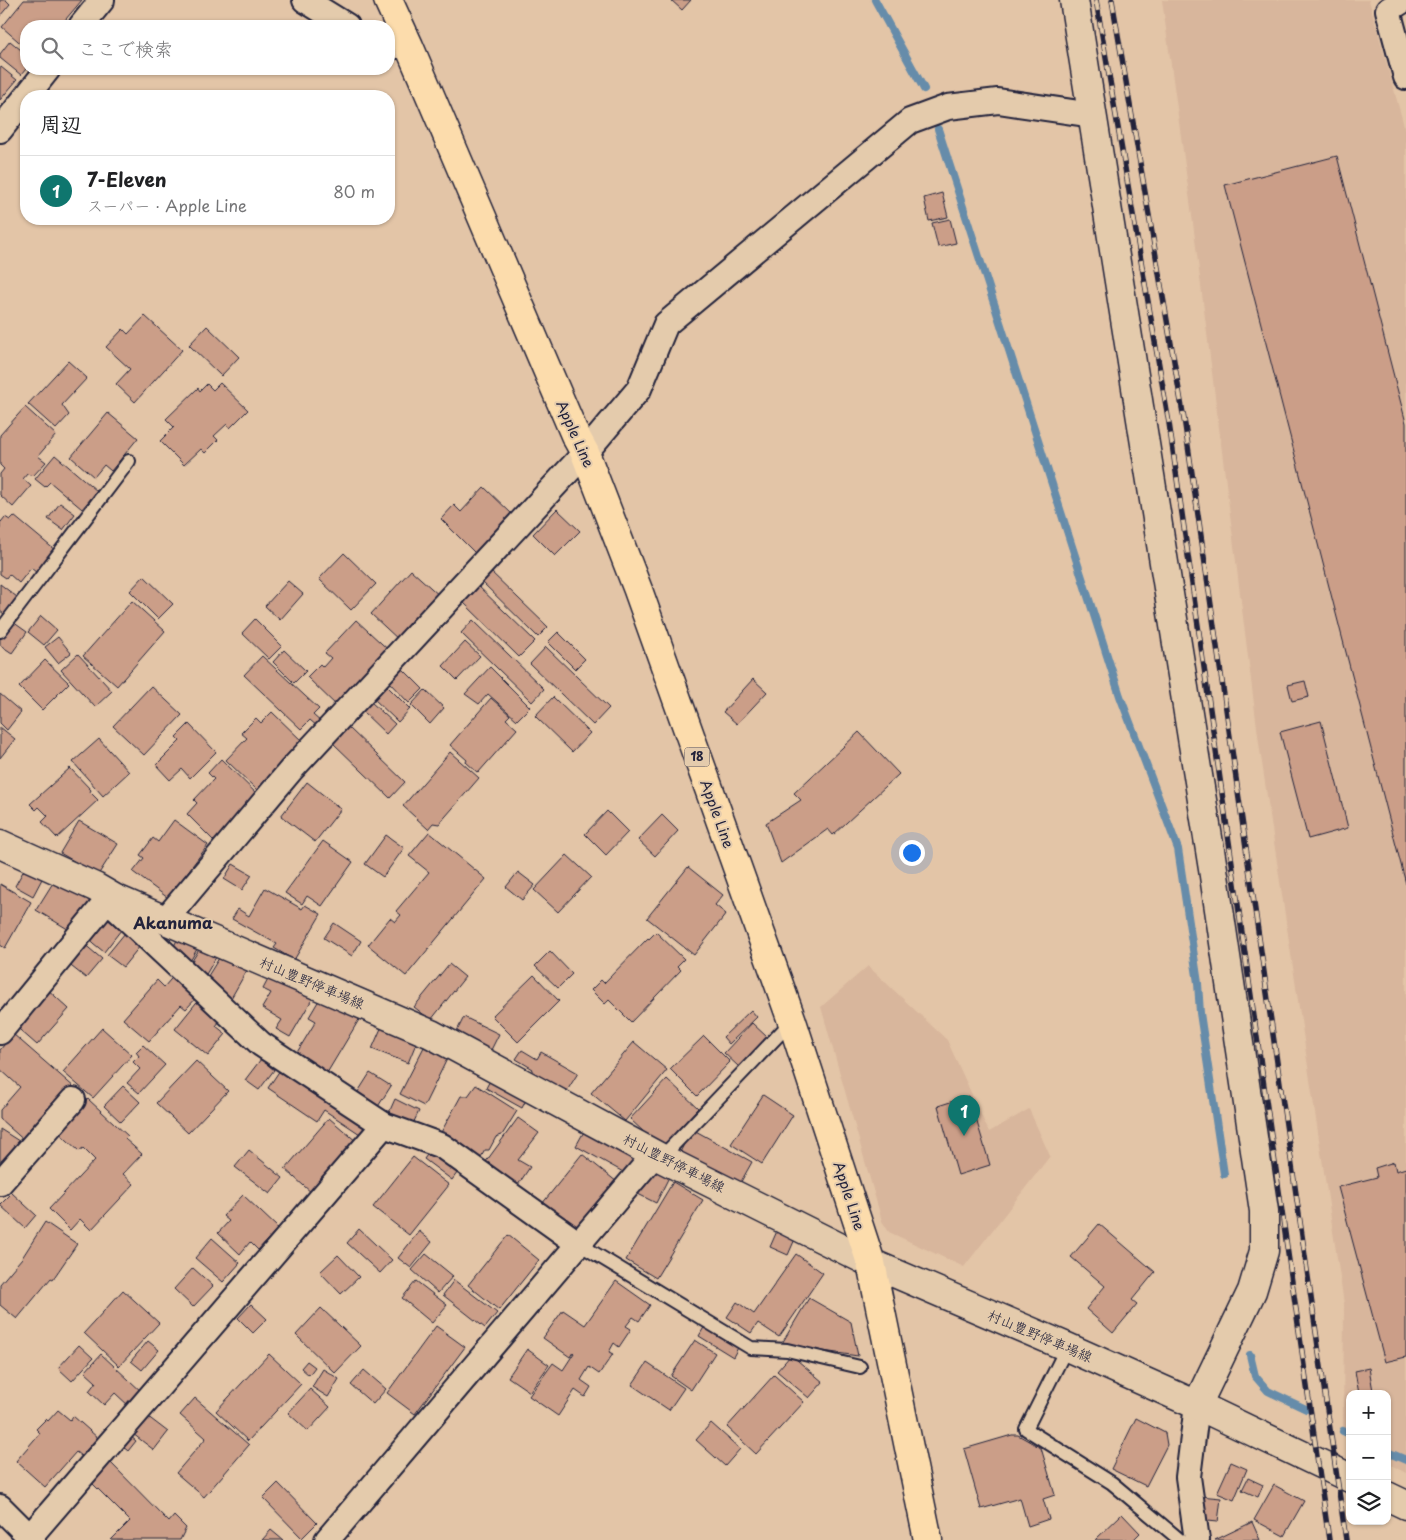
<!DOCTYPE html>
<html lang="ja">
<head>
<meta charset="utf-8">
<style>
  :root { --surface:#fff; --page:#f6f6f6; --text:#202124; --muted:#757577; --line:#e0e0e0; --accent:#0f766e }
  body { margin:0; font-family:"Playpen Sans","Klee One",sans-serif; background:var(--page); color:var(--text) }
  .controls { position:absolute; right:15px; bottom:15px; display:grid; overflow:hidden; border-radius:10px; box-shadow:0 1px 4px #0004 }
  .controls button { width:45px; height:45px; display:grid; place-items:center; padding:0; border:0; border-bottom:1px solid var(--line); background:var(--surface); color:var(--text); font:25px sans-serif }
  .you { position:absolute; left:911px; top:852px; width:18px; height:18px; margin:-12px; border:4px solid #fff; border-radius:50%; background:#1a73e8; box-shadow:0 0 0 8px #1a73e833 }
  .badge { display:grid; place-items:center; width:32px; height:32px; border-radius:50%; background:var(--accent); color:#fff; font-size:16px; font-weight:700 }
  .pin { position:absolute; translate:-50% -41px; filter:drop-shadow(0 1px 2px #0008) }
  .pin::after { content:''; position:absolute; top:26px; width:18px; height:15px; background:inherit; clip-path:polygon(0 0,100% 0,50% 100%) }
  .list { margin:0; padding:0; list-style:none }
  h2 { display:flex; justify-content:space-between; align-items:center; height:65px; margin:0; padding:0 20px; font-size:21px }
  h2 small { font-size:16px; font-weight:400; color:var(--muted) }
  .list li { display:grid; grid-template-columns:32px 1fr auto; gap:15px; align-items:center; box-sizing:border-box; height:70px; padding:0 20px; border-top:1px solid var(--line) }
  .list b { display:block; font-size:19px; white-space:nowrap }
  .list p { margin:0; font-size:16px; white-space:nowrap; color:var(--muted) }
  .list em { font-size:16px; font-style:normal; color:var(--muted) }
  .icon { flex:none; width:28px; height:28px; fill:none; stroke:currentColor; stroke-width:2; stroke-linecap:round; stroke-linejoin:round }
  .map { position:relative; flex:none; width:1406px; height:1540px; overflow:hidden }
  .search { position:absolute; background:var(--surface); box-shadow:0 1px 4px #0004; left:20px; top:20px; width:375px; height:55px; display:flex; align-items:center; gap:12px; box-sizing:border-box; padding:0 18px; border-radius:20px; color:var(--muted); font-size:19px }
  .panel { position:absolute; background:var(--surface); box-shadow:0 1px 4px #0004; left:20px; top:90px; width:375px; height:135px; border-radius:20px }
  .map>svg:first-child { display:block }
</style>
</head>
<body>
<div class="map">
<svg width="1406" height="1540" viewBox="0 0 1406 1540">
  <rect width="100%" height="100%" fill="#e3c5a7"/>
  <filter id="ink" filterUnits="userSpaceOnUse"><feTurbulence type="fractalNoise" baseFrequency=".02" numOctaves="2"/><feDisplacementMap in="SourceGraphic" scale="10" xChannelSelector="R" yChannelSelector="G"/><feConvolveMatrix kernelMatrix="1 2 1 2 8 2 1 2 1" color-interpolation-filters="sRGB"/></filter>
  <g filter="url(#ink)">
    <!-- built -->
    <g fill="#d8b69c">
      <polygon points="1162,0 1369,0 1406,133 1406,1473 1387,1463 1387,1394 1350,1394 1350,1444 1343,1426 1344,1304 1259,743 1193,223"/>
      <polygon points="868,966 947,1040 989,1132 1029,1109 1050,1156 964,1267 889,1232 882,1221 821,1007"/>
    </g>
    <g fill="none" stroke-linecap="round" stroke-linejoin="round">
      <!-- stream -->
      <g stroke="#668caa" stroke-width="8">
        <polyline points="875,0 924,89"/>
        <polyline points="938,129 1120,696 1178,849 1198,983 1200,1013 1224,1174"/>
        <polyline points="1250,1355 1255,1376 1268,1391 1306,1409"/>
        <polyline points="1343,1431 1350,1434"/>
        <polyline points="1387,1452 1406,1460"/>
      </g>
    </g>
    <!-- building -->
    <g fill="#cb9e88" stroke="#22223b">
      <polygon points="0,0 6,0 10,4 0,16"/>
      <polygon points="24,0 82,0 60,26 26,26 26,48 2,27"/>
      <polygon points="671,0 691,0 682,10"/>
      <polygon points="10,41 26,54 26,69 21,75 0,58 0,54"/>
      <polygon points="1,67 17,80 0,100 0,69"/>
      <polygon points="1337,156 1406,423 1406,884 1225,185"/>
      <polygon points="942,193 948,217 929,221 924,198"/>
      <polygon points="950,219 956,243 938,247 932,223"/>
      <polygon points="145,316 182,350 135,402 116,384 130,369 106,347 123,329 128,334"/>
      <polygon points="207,326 239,357 221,376 189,345"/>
      <polygon points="68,361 87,378 62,405 69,415 56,429 28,404"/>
      <polygon points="220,383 248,410 230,428 227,424 214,436 218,440 205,453 201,449 184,465 160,441 174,427 166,419 198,388 200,391 207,384 213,390"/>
      <polygon points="25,407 56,435 38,456 46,462 33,476 27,474 23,479 31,486 13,507 0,495 0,474 4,469 0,465 0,435"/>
      <polygon points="108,413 138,438 111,471 104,465 94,477 71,457"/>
      <polygon points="55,455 97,491 82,509 50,482 45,487 35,479"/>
      <polygon points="484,487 513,515 476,554 441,519 454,505 461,512"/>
      <polygon points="60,503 75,514 63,530 48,519"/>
      <polygon points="557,509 580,531 555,556 533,534"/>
      <polygon points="14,516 56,551 37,573 31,568 19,583 9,574 6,578 0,574 0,521 1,522 5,517 10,520"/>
      <polygon points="344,553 376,584 351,610 319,579"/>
      <polygon points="488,569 548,627 538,637 478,578"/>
      <polygon points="411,570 441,597 400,641 371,614"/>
      <polygon points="144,576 173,604 158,619 130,591"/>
      <polygon points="288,581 303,594 280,620 265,606"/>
      <polygon points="475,583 535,641 519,657 460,599"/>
      <polygon points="0,584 17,597 4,614 0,611"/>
      <polygon points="132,601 165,631 117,686 83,656"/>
      <polygon points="41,616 57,630 44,645 28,632"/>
      <polygon points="255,619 282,646 269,659 242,633"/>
      <polygon points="356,620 394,655 342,711 307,677 320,664 323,667 331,658 325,653"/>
      <polygon points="473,620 544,689 532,702 461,633"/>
      <polygon points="13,622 27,632 12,653 0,645 0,639"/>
      <polygon points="558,632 585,659 575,669 548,642"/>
      <polygon points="58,637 71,653 58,663 45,647"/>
      <polygon points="465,642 480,656 457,680 443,666"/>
      <polygon points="546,647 609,708 593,725 530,664"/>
      <polygon points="284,650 306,671 294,683 273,662"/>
      <polygon points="78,654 112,691 95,707 61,670"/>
      <polygon points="262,656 319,709 313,715 322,723 318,727 310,720 301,729 244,675"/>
      <polygon points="45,660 69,683 42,710 19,687"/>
      <polygon points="401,667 423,689 409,703 387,680"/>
      <polygon points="490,667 530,707 517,720 488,694 479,704 465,694"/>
      <polygon points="753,679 767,692 737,724 723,712"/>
      <polygon points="1305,681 1309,697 1292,701 1288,685"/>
      <polygon points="385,684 410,709 398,722 372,697"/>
      <polygon points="151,686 182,715 144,755 113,726"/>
      <polygon points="425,690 444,708 430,724 411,705"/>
      <polygon points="0,694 21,712 7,730 0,723"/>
      <polygon points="553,697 590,733 572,752 535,716"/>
      <polygon points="491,698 510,715 506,719 517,729 478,773 466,762 467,760 450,745"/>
      <polygon points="371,702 395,724 386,734 362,711"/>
      <polygon points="272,712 304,743 258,791 226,760 247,738 241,733 256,718 261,723"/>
      <polygon points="1321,721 1348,828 1308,839 1280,732"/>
      <polygon points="189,724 216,752 190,778 182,769 170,780 156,765 180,741 176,737"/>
      <polygon points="0,727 15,739 0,758"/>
      <polygon points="348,727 405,782 390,798 333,743"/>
      <polygon points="859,732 899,774 833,835 828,829 781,863 766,823 801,800 794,793"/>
      <polygon points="99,739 129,772 103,796 73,762"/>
      <polygon points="450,752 479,778 439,824 433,823 428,829 403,806"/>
      <polygon points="221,759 261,798 239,816 214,841 187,814 197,803 194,800 214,779 208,773"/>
      <polygon points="70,768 91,790 90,792 98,800 57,838 42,822 48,816 39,807 36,810 30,804"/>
      <polygon points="307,782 341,809 315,842 281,816"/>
      <polygon points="607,811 628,832 606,855 585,834"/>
      <polygon points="662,815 678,831 655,856 638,840"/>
      <polygon points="174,820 208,845 168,898 133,872 144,858 140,855 153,838 158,842"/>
      <polygon points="79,821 118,844 98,875 60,853"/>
      <polygon points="429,832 486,879 406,976 368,945 390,918 395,922 401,915 396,911 429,872 409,856"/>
      <polygon points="386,835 404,848 383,877 365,864"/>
      <polygon points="323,841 353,862 322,906 307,896 302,904 285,893"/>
      <polygon points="567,855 591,877 558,912 534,890"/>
      <polygon points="233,864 252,875 242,890 224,879"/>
      <polygon points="688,867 723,895 715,905 726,914 694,955 647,918"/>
      <polygon points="25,868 43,877 33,896 15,886"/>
      <polygon points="518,872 535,885 522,900 506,887"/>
      <polygon points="56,878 91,899 71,931 36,910"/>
      <polygon points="0,884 31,902 5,948 0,945"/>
      <polygon points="265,888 302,909 305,905 321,914 294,960 274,948 277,944 232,919 238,909 249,916"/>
      <polygon points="106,918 121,930 104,952 88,939"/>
      <polygon points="334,923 361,941 352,956 324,938"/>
      <polygon points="656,932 684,959 677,966 681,970 631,1022 609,1000 605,1004 591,990 601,980 604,983 648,938 649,939"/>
      <polygon points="125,933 140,946 123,967 107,955"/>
      <polygon points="180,934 201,942 188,965 172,950"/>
      <polygon points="83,943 102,959 86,978 67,963"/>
      <polygon points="203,943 219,952 205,976 189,966"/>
      <polygon points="224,950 250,965 230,1000 203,984"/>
      <polygon points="550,951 572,974 558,988 535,966"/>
      <polygon points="449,964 465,977 431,1020 414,1007"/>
      <polygon points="272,972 314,996 290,1037 276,1029 282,1020 262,1008 271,993 263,989"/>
      <polygon points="176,973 200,994 186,1009 181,1005 149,1041 123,1019 157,980 164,987"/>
      <polygon points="534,975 559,1001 518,1042 492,1016"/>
      <polygon points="44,986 69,1009 37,1045 12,1023"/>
      <polygon points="322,995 360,1018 327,1073 296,1054 316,1021 309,1017"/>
      <polygon points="200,998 223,1017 216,1026 226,1034 208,1056 175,1029"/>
      <polygon points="751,1010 757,1017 729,1044 723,1037"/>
      <polygon points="464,1017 499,1034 489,1054 454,1037"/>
      <polygon points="752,1023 767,1037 739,1067 724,1053"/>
      <polygon points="382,1026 417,1041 408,1063 372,1049"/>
      <polygon points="102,1028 132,1055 93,1098 63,1072"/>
      <polygon points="13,1034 75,1088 27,1143 0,1119 0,1110 20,1087 0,1069 0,1050"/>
      <polygon points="704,1036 730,1062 697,1096 670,1069"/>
      <polygon points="634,1042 667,1070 625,1121 591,1093"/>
      <polygon points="143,1045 165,1065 139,1093 127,1083 140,1069 133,1062 139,1056 136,1052"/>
      <polygon points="425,1045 448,1057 424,1106 400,1094"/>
      <polygon points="522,1050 537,1059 541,1052 578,1073 565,1094 530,1074 533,1069 516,1059"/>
      <polygon points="261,1059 274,1070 259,1090 245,1080"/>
      <polygon points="196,1061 228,1091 188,1133 156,1103"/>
      <polygon points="280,1070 368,1128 363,1136 324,1110 317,1121 268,1088"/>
      <polygon points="370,1073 391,1086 377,1108 356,1095"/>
      <polygon points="493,1075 529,1094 522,1108 486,1088"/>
      <polygon points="667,1079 698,1108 661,1148 630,1119"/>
      <polygon points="476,1085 517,1111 502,1135 496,1137 489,1150 485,1150 480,1159 439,1136 461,1096 468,1096"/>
      <polygon points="123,1086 140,1102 121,1122 104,1106"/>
      <polygon points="763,1095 793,1115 762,1164 731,1144"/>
      <polygon points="969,1096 990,1165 958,1175 938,1106"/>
      <polygon points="88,1099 128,1136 125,1139 142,1154 123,1174 134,1184 91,1230 80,1219 70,1230 49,1209 95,1160 83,1148 79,1151 55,1129 73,1114"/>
      <polygon points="395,1099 419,1111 411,1128 387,1117"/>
      <polygon points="329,1118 357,1142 313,1194 285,1169"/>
      <polygon points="518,1118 539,1133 518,1160 530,1167 516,1188 482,1167"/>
      <polygon points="587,1126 637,1153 625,1173 576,1146"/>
      <polygon points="0,1129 22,1143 0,1175"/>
      <polygon points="692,1129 752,1162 738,1187 679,1154"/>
      <polygon points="432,1148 460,1169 452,1180 424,1159"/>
      <polygon points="249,1150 283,1178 270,1194 235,1167"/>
      <polygon points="582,1154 617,1182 578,1233 542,1204"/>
      <polygon points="413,1157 449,1185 409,1235 373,1207"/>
      <polygon points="1394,1162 1396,1171 1406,1168 1406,1357 1385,1362 1338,1187 1377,1177 1375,1168"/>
      <polygon points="652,1168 669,1177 656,1203 638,1194"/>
      <polygon points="673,1182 703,1200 656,1278 626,1260"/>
      <polygon points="12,1193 36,1215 25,1228 0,1205"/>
      <polygon points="243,1195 278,1228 258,1250 250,1242 240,1254 218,1233 229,1221 223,1216"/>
      <polygon points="45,1222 77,1244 53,1279 51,1278 17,1319 0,1305 0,1284 22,1258"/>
      <polygon points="1099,1224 1155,1272 1132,1300 1137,1304 1113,1333 1086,1309 1105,1286 1071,1257"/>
      <polygon points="359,1229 392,1260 380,1273 347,1243"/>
      <polygon points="419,1231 432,1242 411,1268 398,1258"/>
      <polygon points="777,1231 795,1239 788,1255 770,1247"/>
      <polygon points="508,1235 539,1260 499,1310 468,1285"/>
      <polygon points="212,1238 240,1263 223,1282 195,1258"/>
      <polygon points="426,1254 453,1276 438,1293 412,1270"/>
      <polygon points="796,1254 823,1273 779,1337 758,1323 751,1333 727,1317 737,1302 754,1314"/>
      <polygon points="338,1255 359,1277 341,1294 320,1272"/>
      <polygon points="193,1268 213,1286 193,1307 174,1289"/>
      <polygon points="454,1280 497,1313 485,1328 443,1295"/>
      <polygon points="416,1281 447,1305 432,1323 402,1298"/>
      <polygon points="616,1281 650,1305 639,1321 633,1317 626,1326 631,1329 619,1347 614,1343 609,1352 613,1354 599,1374 589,1367 581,1380 591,1387 585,1397 575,1390 558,1416 529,1396 553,1363 563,1370 574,1353 573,1352 570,1357 543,1338 563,1310 585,1325"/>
      <polygon points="123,1290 159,1323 119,1366 84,1333"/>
      <polygon points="809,1298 851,1322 858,1356 781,1345"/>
      <polygon points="251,1304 267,1319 253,1333 238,1318"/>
      <polygon points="321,1308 361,1346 335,1373 296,1335"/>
      <polygon points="706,1324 740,1344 733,1357 699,1336"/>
      <polygon points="436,1326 465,1347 415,1414 387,1393"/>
      <polygon points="695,1340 715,1353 691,1390 671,1376"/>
      <polygon points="148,1341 159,1350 142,1370 131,1361"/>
      <polygon points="79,1345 93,1358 72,1381 58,1368"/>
      <polygon points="527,1349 549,1365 530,1392 508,1377"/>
      <polygon points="101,1354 143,1393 130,1407 115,1393 104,1405 89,1391 96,1382 85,1372"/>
      <polygon points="269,1354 301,1384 248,1441 216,1411"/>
      <polygon points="791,1355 823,1382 809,1398 777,1371"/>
      <polygon points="307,1361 315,1367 309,1375 301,1368"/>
      <polygon points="647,1363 684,1388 669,1410 632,1385"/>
      <polygon points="1369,1368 1373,1391 1359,1394 1355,1371"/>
      <polygon points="323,1369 339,1379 328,1397 312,1387"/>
      <polygon points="364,1370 386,1389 373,1404 351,1385"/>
      <polygon points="774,1375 804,1402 756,1454 727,1427"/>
      <polygon points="310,1389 330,1407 308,1431 288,1413"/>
      <polygon points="195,1398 249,1445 204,1497 176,1473 206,1438 180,1415"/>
      <polygon points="58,1410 70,1420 73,1416 98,1438 81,1456 76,1452 45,1487 16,1461 40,1433 36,1429 46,1419 48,1421"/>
      <polygon points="147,1416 168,1432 154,1450 133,1434"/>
      <polygon points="1136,1418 1165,1433 1167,1445 1146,1486 1111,1469"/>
      <polygon points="711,1423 740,1449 725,1466 696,1440"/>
      <polygon points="1012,1435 1018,1435 1041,1448 1055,1495 1043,1499 1049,1519 1028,1526 1020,1498 981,1509 964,1449"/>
      <polygon points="130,1436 136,1441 128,1451 122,1446"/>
      <polygon points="109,1461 169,1522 174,1516 186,1528 180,1540 111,1540 130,1521 90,1481"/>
      <polygon points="1231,1462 1247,1469 1234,1500 1217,1493"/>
      <polygon points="1248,1478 1263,1485 1258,1497 1242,1490"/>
      <polygon points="278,1483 317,1523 302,1538 263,1498"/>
      <polygon points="1274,1485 1304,1501 1284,1536 1254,1520"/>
      <polygon points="1200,1496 1221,1498 1218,1522 1198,1520"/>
      <polygon points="1122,1514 1140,1533 1133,1540 1095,1540"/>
      <polygon points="1252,1522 1260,1540 1215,1540 1246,1525"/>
      <polygon points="271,1530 283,1540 262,1540"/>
    </g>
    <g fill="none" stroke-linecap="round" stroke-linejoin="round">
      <!-- lane casing -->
      <g stroke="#22223b" stroke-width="16">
        <g id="lane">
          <polyline points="0,631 129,461"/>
          <polyline points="661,1158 792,1021"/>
          <polyline points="579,1244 751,1348 787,1350 860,1367"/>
          <polyline points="1067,1347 1026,1429 1112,1483 1180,1540"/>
        </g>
      </g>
      <!-- street casing -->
      <g stroke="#22223b" stroke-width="28">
        <g id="street">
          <polyline points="305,0 347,26"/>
          <polyline points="1404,0 1388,10 1406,77"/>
          <polyline points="81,26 102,0"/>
          <polyline points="389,46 409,46"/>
          <polyline points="0,130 48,69"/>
          <polyline points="102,895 261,1044 384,1125 442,1146 579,1244"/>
          <polyline points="165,920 291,770 585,453 639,389 666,324 910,121 948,107 998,101 1093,115"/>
          <polyline points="0,1032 107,901"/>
          <polyline points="0,1183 73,1100"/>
          <polyline points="0,1507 33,1540"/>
          <polyline points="27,1540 384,1125"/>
          <polyline points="327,1540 655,1154"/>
          <polyline points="1197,1540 1188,1477 1197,1405"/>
        </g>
      </g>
      <!-- secondary casing -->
      <g stroke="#22223b" stroke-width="31">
        <g id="secondary">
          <polyline points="1074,0 1213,869 1264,1211 1264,1251 1252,1291 1197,1405"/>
          <polyline points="0,844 95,887 114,898 431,1034 661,1158 871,1263 1067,1347 1197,1405 1350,1478"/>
          <polyline points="1387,1496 1406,1505"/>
        </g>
      </g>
      <!-- highway casing -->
      <g stroke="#22223b" stroke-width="31">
        <polyline id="highway" points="388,0 409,46 575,435 585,453 638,590 792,1021 871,1263 928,1540"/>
      </g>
      <!-- lane -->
      <use href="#lane" stroke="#e4cbac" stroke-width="12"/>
      <!-- street -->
      <use href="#street" stroke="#e4cbac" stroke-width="24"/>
      <!-- secondary -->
      <use href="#secondary" stroke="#e4cbac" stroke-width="28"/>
      <!-- highway -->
      <use href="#highway" stroke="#fcdcac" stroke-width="28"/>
      <!-- rail casing -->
      <g stroke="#22223b" stroke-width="5.5">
        <g id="rail">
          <polyline points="1096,0 1169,423 1329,1540"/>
          <polyline points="1112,0 1185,425 1346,1540"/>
        </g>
      </g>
      <!-- rail -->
      <use href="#rail" stroke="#e4cbac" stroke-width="4" stroke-dasharray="11" stroke-linecap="butt"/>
    </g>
  </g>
  <g text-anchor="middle" stroke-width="4" stroke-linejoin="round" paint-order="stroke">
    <!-- shield labels -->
    <rect fill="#e4cbac" stroke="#5c555d" stroke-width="1" x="684.5" y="747.5" width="25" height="19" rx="4"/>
    <g font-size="12" font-weight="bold" fill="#22223b">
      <text x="697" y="761">18</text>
    </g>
    <!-- street labels -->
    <g font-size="14" fill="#22223b" stroke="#e4cbac">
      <text transform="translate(575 434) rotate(66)" y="5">Apple Line</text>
      <text transform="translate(717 814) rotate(70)" y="5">Apple Line</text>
      <text transform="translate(312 983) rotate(23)" y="5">村山豊野停車場線</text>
      <text transform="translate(674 1163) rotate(27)" y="5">村山豊野停車場線</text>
      <text transform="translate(849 1196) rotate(72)" y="5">Apple Line</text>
      <text transform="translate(1040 1336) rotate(23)" y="5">村山豊野停車場線</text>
    </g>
    <!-- quarter labels -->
    <g font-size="16" font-weight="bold" fill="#22223b" stroke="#e4cbac">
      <text x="173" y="929">Akanuma</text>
    </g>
  </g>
</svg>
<div class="controls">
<button>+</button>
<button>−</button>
<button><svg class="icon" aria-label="layers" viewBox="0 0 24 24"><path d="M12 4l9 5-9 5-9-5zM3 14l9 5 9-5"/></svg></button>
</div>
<div class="you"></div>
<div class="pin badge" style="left:964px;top:1136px">1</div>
<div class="search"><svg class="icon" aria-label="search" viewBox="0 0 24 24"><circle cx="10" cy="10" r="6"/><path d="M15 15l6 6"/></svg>ここで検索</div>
<section class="panel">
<h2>周辺<small></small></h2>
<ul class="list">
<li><span class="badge">1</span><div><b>7-Eleven</b><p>スーパー · Apple Line</p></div><em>80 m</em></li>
</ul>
</section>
</div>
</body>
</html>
